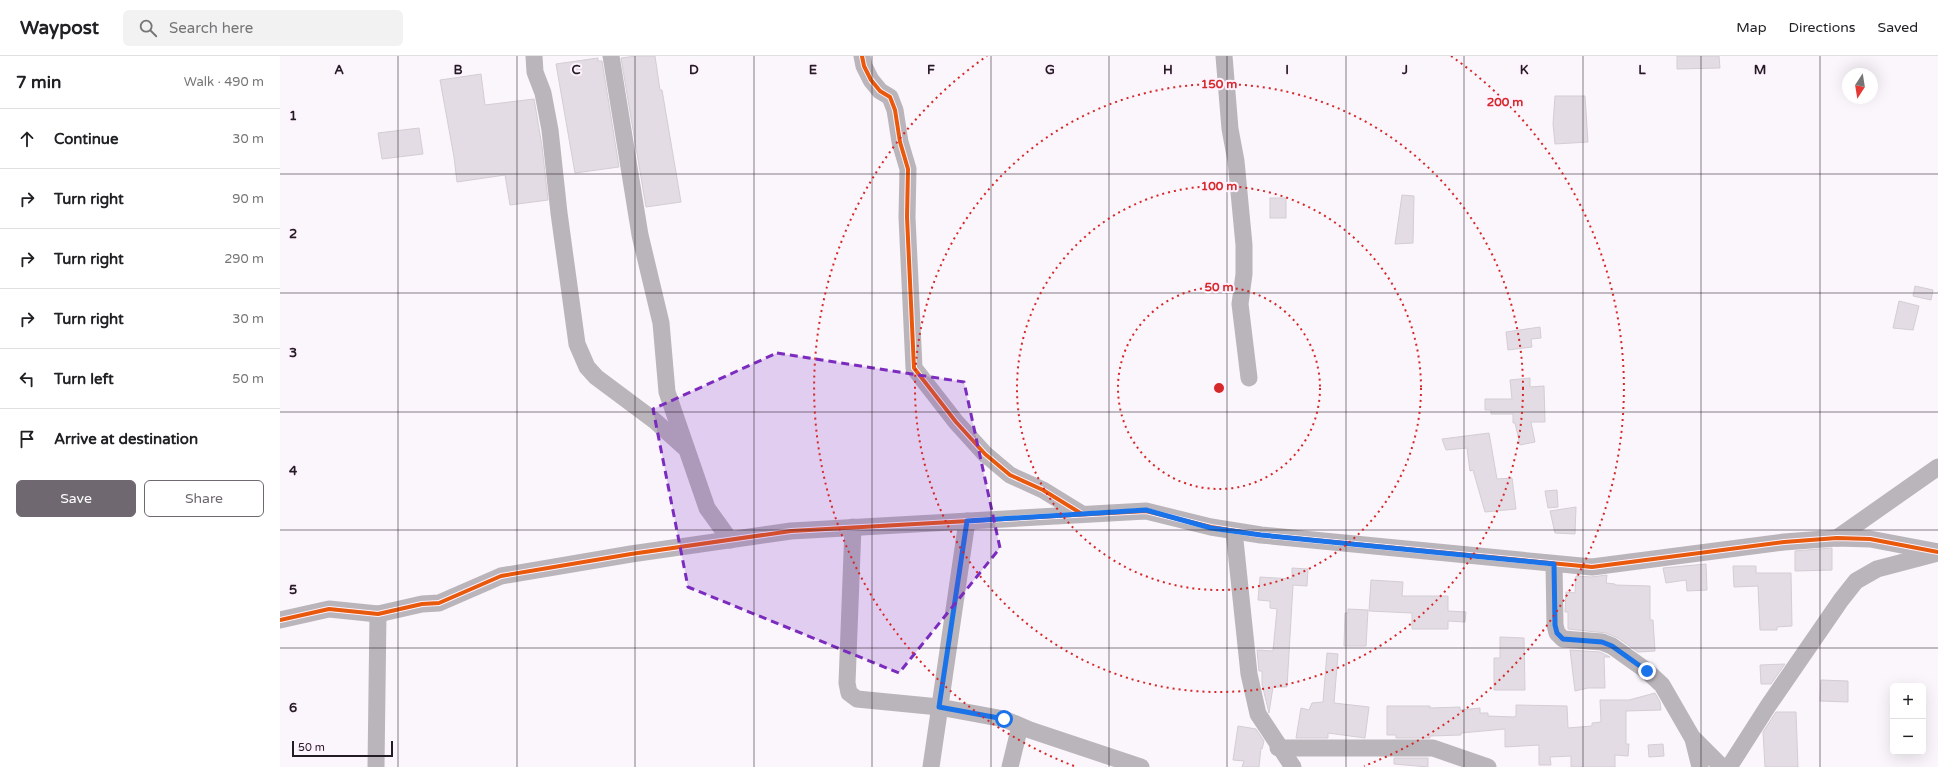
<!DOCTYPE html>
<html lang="en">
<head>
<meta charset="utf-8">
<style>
  :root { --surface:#fff; --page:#f2f2f2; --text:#202124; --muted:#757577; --line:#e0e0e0; --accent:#6f6870 }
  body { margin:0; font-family:"Varela Round",sans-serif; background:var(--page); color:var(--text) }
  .controls { position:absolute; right:12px; bottom:12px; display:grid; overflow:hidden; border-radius:6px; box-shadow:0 4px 16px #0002 }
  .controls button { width:36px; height:36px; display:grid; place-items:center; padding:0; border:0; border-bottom:1px solid var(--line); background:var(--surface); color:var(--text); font:20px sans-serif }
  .compass { position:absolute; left:1562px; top:12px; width:36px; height:36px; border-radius:50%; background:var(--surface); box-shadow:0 4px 16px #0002; rotate:192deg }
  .scale { position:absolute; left:12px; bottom:10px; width:101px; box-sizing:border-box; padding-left:4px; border:2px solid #241c24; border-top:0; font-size:11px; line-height:14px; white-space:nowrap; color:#241c24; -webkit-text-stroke:3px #fef2ff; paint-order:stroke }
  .stop { position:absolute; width:12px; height:12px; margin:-9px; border:3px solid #1a73e8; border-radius:50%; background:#fff }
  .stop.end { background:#1a73e8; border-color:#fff; box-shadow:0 1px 4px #0008 }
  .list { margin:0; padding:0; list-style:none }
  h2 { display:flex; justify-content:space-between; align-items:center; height:52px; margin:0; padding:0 16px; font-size:17px }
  h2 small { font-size:13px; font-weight:400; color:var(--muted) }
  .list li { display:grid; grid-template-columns:26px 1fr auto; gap:12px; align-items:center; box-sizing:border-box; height:60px; padding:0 16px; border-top:1px solid var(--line) }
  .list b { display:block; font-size:15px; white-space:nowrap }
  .list em { font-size:13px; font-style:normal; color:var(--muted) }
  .actions { display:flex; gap:8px; padding:12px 16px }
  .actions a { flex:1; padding:9px 0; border:1px solid var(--accent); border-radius:6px; text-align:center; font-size:14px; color:var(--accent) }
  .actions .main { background:var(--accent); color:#fff }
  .icon { flex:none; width:22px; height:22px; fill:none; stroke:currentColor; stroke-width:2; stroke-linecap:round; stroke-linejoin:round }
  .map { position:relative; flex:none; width:1658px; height:711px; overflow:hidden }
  header { display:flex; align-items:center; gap:24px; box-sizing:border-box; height:56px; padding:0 20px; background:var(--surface); border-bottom:1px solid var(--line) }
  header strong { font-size:19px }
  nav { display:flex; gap:22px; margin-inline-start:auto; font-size:14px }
  .search { width:280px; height:36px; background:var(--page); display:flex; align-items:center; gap:10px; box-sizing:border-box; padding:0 14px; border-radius:6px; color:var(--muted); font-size:15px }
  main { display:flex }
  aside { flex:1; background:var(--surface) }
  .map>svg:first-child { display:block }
</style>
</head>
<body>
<header>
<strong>Waypost</strong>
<div class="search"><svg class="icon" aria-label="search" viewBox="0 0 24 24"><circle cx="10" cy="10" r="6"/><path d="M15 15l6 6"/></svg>Search here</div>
<nav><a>Map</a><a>Directions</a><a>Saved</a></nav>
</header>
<main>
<aside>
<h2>7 min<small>Walk · 490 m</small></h2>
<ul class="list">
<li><svg class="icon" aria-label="ahead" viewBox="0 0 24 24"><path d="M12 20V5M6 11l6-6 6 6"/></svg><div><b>Continue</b></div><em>30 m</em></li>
<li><svg class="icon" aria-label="right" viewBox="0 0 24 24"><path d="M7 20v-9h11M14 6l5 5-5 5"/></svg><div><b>Turn right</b></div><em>90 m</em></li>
<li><svg class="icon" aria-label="right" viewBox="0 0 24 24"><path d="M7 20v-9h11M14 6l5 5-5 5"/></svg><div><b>Turn right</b></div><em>290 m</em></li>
<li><svg class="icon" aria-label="right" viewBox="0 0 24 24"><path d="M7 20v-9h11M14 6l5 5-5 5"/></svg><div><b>Turn right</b></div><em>30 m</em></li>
<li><svg class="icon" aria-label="left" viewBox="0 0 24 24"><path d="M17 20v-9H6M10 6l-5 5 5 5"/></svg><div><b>Turn left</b></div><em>50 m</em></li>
<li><svg class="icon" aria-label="arrive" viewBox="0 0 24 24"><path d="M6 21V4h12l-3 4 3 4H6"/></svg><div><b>Arrive at destination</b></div></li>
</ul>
<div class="actions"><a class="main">Save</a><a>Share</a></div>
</aside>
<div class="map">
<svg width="1658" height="711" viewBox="0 0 1658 711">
  <rect width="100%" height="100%" fill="#fbf5fc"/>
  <!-- building -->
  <g fill="#e3dce4" stroke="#d4cdd4">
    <polygon points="356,0 375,0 380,34 382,34 401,146 366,151 341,2"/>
    <polygon points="1397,0 1439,0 1440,12 1397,13"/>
    <polygon points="318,2 318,5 322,5 339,111 295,117 276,8"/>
    <polygon points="201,18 205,49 254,43 262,90 268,144 230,149 225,119 177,126 174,101 160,24"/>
    <polygon points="1275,40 1305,40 1308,86 1275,88 1273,68"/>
    <polygon points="139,72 143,98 102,103 98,77"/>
    <polygon points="1122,139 1134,140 1133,187 1115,188"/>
    <rect x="990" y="142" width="16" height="20"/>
    <polygon points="1635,230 1653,234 1651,244 1633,240"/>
    <polygon points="1619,245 1639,250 1633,274 1613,272"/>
    <polygon points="1260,271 1261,282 1251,283 1252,291 1228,294 1226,276"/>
    <polygon points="1250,322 1250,331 1264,330 1265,366 1251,366 1255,386 1240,389 1235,367 1233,367 1233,358 1211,358 1211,354 1205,354 1205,343 1232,343 1230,324"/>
    <polygon points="1209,377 1217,423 1232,422 1236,453 1205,456 1193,414 1190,415 1187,392 1166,394 1162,383"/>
    <polygon points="1277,434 1278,451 1268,452 1265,435"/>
    <polygon points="1296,451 1295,478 1275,477 1270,455"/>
    <polygon points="1552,492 1552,514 1515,515 1515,495"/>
    <polygon points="1426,508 1427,534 1407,535 1406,524 1386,527 1383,512"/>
    <polygon points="1453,510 1476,510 1476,517 1511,517 1512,570 1497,571 1497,574 1480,574 1478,530 1454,531"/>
    <polygon points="1012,512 1028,513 1027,530 1013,529 1007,631 993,631 989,657 982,628 982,615 979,615 977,594 993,595 997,553 990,552 990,545 978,544 980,521 1012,523"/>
    <polygon points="1327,519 1326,527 1335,528 1335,529 1370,530 1370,564 1373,564 1375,595 1358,596 1338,582 1326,577 1288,573 1288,556 1285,556 1286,536 1295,537 1296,520 1311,521"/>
    <polygon points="1091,524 1123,526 1122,540 1168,540 1168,555 1186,556 1185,566 1168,565 1168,573 1132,573 1132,557 1089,555"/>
    <polygon points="1068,553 1088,554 1086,590 1064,590 1065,557 1068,557"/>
    <polygon points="1220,581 1244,582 1245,634 1214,634 1214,602 1220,602"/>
    <polygon points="1290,594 1320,596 1330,601 1324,601 1325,632 1308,632 1295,635"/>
    <polygon points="1047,597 1058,598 1054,647 1089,651 1085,682 1048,677 1048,682 1016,682 1021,652 1029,654 1032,647 1043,646"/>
    <polygon points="1505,608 1491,628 1481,628 1480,609"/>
    <polygon points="1541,624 1568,625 1568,646 1540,645"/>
    <polygon points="1375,637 1380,646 1381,654 1346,655 1346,688 1349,688 1348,700 1335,699 1335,711 1291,711 1291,700 1270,701 1271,709 1259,709 1259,689 1225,691 1225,673 1181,677 1181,679 1150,680 1150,682 1116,682 1116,679 1107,679 1107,650 1150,650 1150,652 1180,651 1180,654 1200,652 1200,657 1208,657 1208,660 1234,661 1236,660 1236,649 1287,650 1288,672 1312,670 1312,667 1321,666 1320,644 1349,644"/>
    <polygon points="1496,656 1516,656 1518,711 1485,711 1483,676"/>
    <polygon points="958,670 976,673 984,685 982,693 981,692 979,711 962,711 964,705 953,704"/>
    <polygon points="1383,688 1384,700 1369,701 1368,689"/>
    <polygon points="1114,702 1148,702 1148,711 1114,708"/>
  </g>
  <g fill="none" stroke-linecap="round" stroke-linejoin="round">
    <!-- minor -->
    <g stroke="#bab5ba" stroke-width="17">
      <polyline points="254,0 255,16 263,37 270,74 279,157 297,288 307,311 316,321 375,365 404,391"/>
      <polyline points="331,0 360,179 381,267 387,336 427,452 450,484"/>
      <polyline points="582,0 584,10 591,24 600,35 610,41 615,54 620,86 628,113 627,161 634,312 676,366 705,398 730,419 763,434 802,458"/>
      <polyline points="944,0 950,73 956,105 964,189 964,218 960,248 969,322"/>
      <polyline points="573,471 567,627 569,637 577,643 659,651 724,663 750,674 861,711"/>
      <polyline points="954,475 969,618 978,658 1013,711"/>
      <polyline points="1557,482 1658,411"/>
      <polyline points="1274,508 1275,569 1277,577 1283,583 1322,586 1332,590 1367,615 1382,629 1412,681 1442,711"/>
      <polyline points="0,564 49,553 98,558 142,548 159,547 221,520 351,498 511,475 866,455 931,471 981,479 1312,511 1504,486 1557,482 1590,483 1658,496"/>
      <polyline points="1413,683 1420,711"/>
      <polyline points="998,692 1153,692 1208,711"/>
      <polyline points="96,711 98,558"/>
      <polyline points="651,711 687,465"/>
      <polyline points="730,711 740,670"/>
      <polyline points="1449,711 1488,650 1561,544 1576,525 1597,513 1654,498"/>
    </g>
    <!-- cycleway casing -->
    <g stroke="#fef2ff" stroke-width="6">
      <g id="cycleway">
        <polyline points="582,0 584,10 591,24 600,35 610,41 615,54 620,86 628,113 627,161 634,312 676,366 705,398 730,419 763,434 802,458"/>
        <polyline points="0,564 49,553 98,558 142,548 159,547 221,520 351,498 511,475 866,455 931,471 981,479 1312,511 1504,486 1557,482 1590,483 1658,496"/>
      </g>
    </g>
    <!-- cycleway -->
    <use href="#cycleway" stroke="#e8590c" stroke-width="4"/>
  </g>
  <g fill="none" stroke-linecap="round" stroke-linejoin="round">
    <!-- route -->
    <polyline stroke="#1a73e8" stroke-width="5" points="724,663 659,651 687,465 866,454 931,472 981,479 1274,508 1275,569 1277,577 1283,583 1322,586 1332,590 1367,615"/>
  </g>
  <!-- marked area -->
  <path fill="#7b2cbf" fill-opacity="0.2" stroke="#7b2cbf" stroke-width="3" stroke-dasharray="8 5" stroke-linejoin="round" d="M497 297 684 326 720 492 619 617 408 531 373 353Z"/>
  <!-- grid -->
  <path fill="none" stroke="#241c24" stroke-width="1" stroke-opacity="0.55" d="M118 0V711M237 0V711M355 0V711M474 0V711M592 0V711M711 0V711M829 0V711M947 0V711M1066 0V711M1184 0V711M1303 0V711M1421 0V711M1540 0V711M0 118H1658M0 237H1658M0 356H1658M0 474H1658M0 592H1658"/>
  <!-- distance rings -->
  <g fill="none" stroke="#d62828" stroke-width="2" stroke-dasharray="2 4">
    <circle cx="939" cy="332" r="101"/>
    <circle cx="939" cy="332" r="202"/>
    <circle cx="939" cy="332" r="304"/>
    <path d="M794 710A405 405 0 0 1 707 0M1171 0A405 405 0 0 1 1084 710"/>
  </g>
  <g font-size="13" text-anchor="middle" font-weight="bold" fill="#241c24" stroke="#fef2ff" stroke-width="4" stroke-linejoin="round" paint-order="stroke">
    <text x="59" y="18">A</text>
    <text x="178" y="18">B</text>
    <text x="296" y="18">C</text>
    <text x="414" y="18">D</text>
    <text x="533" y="18">E</text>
    <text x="651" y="18">F</text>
    <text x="770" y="18">G</text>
    <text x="888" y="18">H</text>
    <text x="1007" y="18">I</text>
    <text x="1125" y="18">J</text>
    <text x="1244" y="18">K</text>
    <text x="1362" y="18">L</text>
    <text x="1480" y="18">M</text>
    <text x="13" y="64">1</text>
    <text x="13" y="182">2</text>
    <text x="13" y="301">3</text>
    <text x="13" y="419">4</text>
    <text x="13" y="538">5</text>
    <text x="13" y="656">6</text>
  </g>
  <circle cx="939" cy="332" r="6" fill="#d62828" stroke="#fef2ff" stroke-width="2"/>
  <g font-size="12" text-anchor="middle" font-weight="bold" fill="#d62828" stroke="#fef2ff" stroke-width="4" stroke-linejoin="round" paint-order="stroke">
    <text x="939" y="32">150 m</text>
    <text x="1225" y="50">200 m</text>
    <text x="939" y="134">100 m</text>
    <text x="939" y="235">50 m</text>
  </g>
</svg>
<div class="controls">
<button>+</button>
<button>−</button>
</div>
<svg class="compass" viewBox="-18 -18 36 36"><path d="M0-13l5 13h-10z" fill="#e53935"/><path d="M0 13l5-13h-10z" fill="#757577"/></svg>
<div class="scale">50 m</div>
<div class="stop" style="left:724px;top:663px"></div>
<div class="stop end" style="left:1367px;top:615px"></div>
</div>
</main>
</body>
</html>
